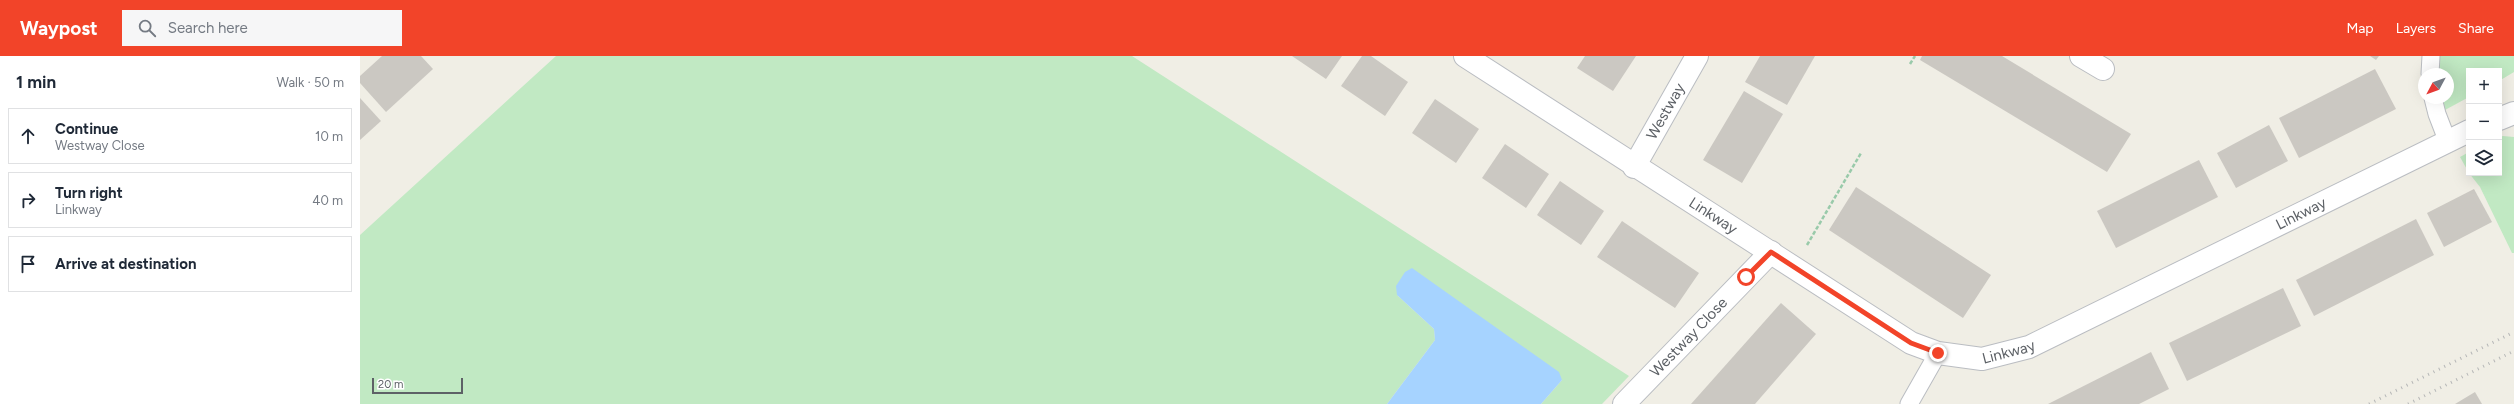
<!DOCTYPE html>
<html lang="en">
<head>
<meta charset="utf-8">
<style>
  :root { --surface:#fff; --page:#f6f6f7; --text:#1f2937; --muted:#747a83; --line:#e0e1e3; --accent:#f24429 }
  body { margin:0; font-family:Figtree,sans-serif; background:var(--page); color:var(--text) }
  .controls { position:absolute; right:12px; top:12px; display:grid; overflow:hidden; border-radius:0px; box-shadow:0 4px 16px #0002 }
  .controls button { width:36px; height:36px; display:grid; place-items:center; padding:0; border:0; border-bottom:1px solid var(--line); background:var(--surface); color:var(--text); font:20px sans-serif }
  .compass { position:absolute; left:2058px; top:12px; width:36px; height:36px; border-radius:50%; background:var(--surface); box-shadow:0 4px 16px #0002; rotate:229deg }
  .scale { position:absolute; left:12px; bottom:10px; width:91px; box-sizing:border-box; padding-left:4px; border:2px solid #5d6166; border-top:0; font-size:11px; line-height:14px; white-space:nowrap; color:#5d6166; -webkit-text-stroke:3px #fff; paint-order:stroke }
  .stop { position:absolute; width:12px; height:12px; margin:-9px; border:3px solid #f24429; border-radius:50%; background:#fff }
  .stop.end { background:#f24429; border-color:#fff; box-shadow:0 1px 4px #0008 }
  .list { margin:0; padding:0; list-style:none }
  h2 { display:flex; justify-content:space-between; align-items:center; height:52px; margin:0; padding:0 16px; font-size:17px }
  h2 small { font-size:13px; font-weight:400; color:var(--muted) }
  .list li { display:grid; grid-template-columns:26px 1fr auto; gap:12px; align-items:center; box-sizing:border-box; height:56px; margin:0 8px 8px; padding:0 8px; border:1px solid var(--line); border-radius:0px }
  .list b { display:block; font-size:15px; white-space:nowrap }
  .list p { margin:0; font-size:13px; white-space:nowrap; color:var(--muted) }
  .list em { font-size:13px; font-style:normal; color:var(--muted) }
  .icon { flex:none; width:22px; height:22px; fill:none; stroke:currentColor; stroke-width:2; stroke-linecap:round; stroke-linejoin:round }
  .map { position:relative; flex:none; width:2154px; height:348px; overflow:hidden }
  header { display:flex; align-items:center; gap:24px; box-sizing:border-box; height:56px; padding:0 20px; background:var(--accent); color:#fff }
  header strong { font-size:19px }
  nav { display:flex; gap:22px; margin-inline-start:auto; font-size:14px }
  .search { width:280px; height:36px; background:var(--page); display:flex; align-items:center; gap:10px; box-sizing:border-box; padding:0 14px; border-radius:0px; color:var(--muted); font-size:15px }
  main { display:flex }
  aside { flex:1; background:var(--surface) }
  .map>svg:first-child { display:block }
</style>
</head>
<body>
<header>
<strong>Waypost</strong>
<div class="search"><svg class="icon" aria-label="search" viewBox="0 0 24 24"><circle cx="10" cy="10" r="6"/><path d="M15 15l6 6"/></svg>Search here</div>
<nav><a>Map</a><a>Layers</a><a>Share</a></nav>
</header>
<main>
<aside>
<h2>1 min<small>Walk · 50 m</small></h2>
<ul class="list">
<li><svg class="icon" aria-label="ahead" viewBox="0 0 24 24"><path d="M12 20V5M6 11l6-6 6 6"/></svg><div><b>Continue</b><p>Westway Close</p></div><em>10 m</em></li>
<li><svg class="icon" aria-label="right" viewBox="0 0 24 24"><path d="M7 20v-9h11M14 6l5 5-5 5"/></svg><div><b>Turn right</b><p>Linkway</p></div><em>40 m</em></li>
<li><svg class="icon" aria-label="arrive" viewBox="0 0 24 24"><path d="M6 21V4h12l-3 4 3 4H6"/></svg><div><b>Arrive at destination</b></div></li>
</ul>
</aside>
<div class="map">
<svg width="2154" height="348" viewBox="0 0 2154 348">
  <rect width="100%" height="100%" fill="#f0eee5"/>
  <!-- green -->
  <g fill="#c1e9c3">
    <polygon points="196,0 772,0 1269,320 1242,348 1181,348 1202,324 1037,239 1074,273 1075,284 1027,348 0,348 0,179"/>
    <polygon points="2080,0 2154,0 2154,16 2139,25 2139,15 2109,15 2109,41 2085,54 2082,42 2088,42 2088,18 2076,18"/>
    <polygon points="2143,80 2154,81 2154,197 2152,197 2120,131 2109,117 2139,117 2139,81"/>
    <polygon points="2109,96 2109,117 2100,101"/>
  </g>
  <!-- water -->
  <polygon fill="#a6d3ff" points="1052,212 1199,316 1202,324 1181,348 1027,348 1075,284 1074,273 1037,239 1036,230 1045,216"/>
  <!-- building -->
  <g fill="#cbc8c2">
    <polygon points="22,0 61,0 73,13 26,56 0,27 0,20"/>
    <polygon points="932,0 982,0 966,23"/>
    <polygon points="1002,0 1011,0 1048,26 1025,60 981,30"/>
    <polygon points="1225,0 1276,0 1253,35 1217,12"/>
    <polygon points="1400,0 1455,0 1427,49 1385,26"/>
    <polygon points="1562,0 1642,0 1771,78 1747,116 1560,4"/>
    <polygon points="2010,0 2019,0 2016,4"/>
    <polygon points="2015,13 2036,53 1939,102 1919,62"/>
    <polygon points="1384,35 1423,58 1382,127 1343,104"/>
    <polygon points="0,42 21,65 0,84"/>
    <polygon points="1075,43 1119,73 1096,107 1052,77"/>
    <polygon points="1909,69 1928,105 1876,132 1857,97"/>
    <polygon points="1145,88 1189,118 1166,152 1122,122"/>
    <polygon points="1839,104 1858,141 1756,192 1737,155"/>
    <polygon points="1200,125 1244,155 1221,189 1177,159"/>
    <polygon points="1496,131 1631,219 1603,262 1469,174"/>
    <polygon points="2114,133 2132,166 2084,191 2067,157"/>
    <polygon points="2056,163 2074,199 1954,260 1936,224"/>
    <polygon points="1262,165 1339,217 1315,252 1237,201"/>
    <polygon points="1923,232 1941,270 1827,325 1809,287"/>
    <polygon points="1421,247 1456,278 1395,348 1331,348"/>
    <polygon points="1791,296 1809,333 1779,348 1688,348"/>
    <polygon points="2115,336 2122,348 2095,348"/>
  </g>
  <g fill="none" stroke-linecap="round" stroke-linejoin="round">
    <!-- lane casing -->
    <g stroke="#babdc2" stroke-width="19">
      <g id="lane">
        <polyline points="2070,18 2071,0"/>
        <polyline points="2073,42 2077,58 2087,84"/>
        <polyline points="1549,348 1578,297"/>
      </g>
    </g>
    <!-- street casing -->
    <g stroke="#babdc2" stroke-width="24">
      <g id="street">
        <path id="s1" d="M1105 0 1551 287 1578 297 1622 303 1669 291 2109 75"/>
        <polyline points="1721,0 1743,13"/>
        <polyline points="2139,63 2154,57"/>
        <path id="s2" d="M1274 111 1337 0"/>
        <path id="s3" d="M1264 348 1411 196"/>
      </g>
    </g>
    <!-- path -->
    <g stroke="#99caaa" stroke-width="2.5" stroke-dasharray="4 2" stroke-linecap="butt">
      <polyline points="1550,8 1555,0"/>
      <polyline points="1447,189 1501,97"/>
    </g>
    <!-- lane -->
    <use href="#lane" stroke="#fff" stroke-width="17"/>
    <!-- street -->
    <use href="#street" stroke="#fff" stroke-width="22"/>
    <!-- rail -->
    <g stroke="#b6b7b7" stroke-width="3" stroke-dasharray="1 5" stroke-linecap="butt">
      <polyline points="2009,348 2154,276"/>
      <polyline points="2048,348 2154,295"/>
    </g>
  </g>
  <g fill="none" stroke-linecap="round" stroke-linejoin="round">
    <!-- route -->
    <polyline stroke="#f24429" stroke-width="5" points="1386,221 1411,196 1551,287 1578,297"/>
  </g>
  <g text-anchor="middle" stroke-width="3.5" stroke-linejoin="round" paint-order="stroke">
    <!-- street labels -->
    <g font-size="15" fill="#5d6166" stroke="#fff">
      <text dy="5" stroke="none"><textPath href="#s2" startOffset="64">Westway</textPath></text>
      <text dy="5" stroke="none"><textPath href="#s1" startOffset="955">Linkway</textPath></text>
      <text dy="5" stroke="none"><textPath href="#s1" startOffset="295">Linkway</textPath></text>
      <text dy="5" stroke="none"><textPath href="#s3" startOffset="93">Westway Close</textPath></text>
      <text dy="5" stroke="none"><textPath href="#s1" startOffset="631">Linkway</textPath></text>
    </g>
  </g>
</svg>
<div class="controls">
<button>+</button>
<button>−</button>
<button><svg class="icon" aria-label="layers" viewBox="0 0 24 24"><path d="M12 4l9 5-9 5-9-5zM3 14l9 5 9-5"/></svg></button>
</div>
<svg class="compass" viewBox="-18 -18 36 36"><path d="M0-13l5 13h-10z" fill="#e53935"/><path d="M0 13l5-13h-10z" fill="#747a83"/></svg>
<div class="scale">20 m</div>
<div class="stop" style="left:1386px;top:221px"></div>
<div class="stop end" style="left:1578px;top:297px"></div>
</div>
</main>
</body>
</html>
